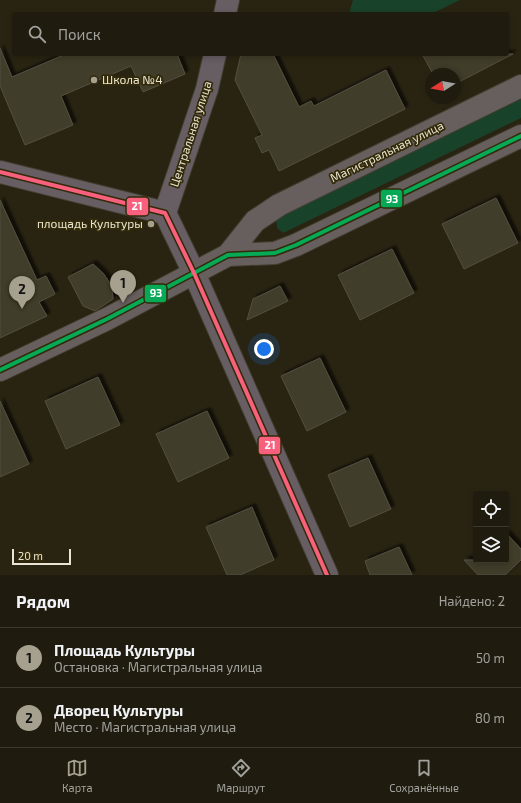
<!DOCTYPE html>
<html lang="ru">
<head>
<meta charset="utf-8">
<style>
  :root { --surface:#1f1b0e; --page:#272417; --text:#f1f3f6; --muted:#a1a19e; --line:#3c392e; --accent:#a6a18f }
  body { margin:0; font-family:"Exo 2",sans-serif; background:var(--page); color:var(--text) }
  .controls { position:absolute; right:12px; bottom:12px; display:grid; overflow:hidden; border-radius:4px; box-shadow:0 2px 6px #0003 }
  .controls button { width:36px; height:36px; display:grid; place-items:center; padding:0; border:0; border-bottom:1px solid var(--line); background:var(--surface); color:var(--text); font:20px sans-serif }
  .compass { position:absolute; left:425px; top:68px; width:36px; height:36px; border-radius:50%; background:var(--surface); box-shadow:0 2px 6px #0003; rotate:259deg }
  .scale { position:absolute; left:12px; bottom:10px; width:59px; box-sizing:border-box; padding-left:4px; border:2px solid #eae5d3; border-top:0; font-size:11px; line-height:14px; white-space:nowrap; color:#eae5d3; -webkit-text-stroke:3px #322a09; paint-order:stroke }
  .you { position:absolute; left:264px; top:349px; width:14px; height:14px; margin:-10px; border:3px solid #fff; border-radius:50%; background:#1a73e8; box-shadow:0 0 0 6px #1a73e833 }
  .badge { display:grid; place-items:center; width:26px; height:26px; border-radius:50%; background:var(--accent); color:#111; font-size:13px; font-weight:700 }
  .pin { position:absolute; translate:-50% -33px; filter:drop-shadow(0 1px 2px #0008) }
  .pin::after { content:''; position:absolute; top:21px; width:14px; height:12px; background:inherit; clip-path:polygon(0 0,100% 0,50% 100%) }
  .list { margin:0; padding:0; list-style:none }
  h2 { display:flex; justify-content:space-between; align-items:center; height:52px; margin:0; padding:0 16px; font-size:17px }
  h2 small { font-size:13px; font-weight:400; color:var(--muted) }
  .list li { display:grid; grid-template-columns:26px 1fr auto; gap:12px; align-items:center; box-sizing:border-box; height:60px; padding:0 16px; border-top:1px solid var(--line) }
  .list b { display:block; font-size:15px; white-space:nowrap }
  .list p { margin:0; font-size:13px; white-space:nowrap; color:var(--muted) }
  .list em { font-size:13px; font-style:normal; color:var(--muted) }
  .icon { flex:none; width:22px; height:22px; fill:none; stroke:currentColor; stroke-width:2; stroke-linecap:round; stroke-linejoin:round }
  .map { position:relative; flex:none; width:521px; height:575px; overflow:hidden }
  .search { position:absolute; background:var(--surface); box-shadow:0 2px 6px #0003; left:12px; right:12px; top:12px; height:44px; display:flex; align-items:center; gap:10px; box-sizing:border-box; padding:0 14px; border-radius:4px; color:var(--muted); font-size:15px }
  .sheet { height:172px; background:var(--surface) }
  nav { display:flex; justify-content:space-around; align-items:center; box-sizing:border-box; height:56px; border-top:1px solid var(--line); background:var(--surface); font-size:11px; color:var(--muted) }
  nav a { display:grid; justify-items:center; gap:2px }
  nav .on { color:var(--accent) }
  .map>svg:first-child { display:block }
</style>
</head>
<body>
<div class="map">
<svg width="521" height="575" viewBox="0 0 521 575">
  <defs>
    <filter id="shadow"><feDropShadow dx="3.5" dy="-3.5" stdDeviation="1" flood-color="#0009"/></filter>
  </defs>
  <rect width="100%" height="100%" fill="#292412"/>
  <!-- green -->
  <g fill="#19422a">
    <polygon points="353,0 460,0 431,14 349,14"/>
    <polygon points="521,99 521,118 283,233 277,228 276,218"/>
  </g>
  <!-- building -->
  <g fill="#413d29" stroke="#534f41" filter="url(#shadow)">
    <polygon points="0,48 12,77 66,54 177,54 185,74 143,92 131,66 61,96 73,125 25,145 0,86"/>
    <polygon points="241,54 273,54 299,107 311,101 314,106 386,70 405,109 279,171 269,150 262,153 255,138 262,135 235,80"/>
    <polygon points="422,54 513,54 455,84 455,74 433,74"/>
    <polygon points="496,198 518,243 464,269 442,224"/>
    <polygon points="0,200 37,280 46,276 55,294 39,302 47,316 0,338"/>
    <polygon points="392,249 414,293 360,320 338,275"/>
    <polygon points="93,264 103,273 112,286 113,299 95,311 83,306 68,277"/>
    <polygon points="280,286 288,301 247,320 253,299"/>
    <polygon points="320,358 346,412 307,431 281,376"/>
    <polygon points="98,377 120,425 66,449 45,401"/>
    <polygon points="0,401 29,464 0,477"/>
    <polygon points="207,411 229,458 178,482 156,434"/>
    <polygon points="368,458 391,509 350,527 328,475"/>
    <polygon points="252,507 274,560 240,575 227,575 206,527"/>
    <polygon points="506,533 521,549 521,560 505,575 478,575 464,560 506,560"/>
    <polygon points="399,547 412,575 370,575 365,561"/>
  </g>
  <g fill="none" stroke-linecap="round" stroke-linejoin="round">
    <!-- street casing -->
    <g stroke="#423e2f" stroke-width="24">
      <g id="street">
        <polyline points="225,14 228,0"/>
        <polyline points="0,172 165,213 194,273 327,575"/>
        <polyline points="165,213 207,89 215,54"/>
      </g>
    </g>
    <!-- primary casing -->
    <g stroke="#423e2f" stroke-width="24">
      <g id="primary">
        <polyline points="228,255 255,221 279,205 521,86"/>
        <polyline points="0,370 107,319 228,255 275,253 296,245 521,136"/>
      </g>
    </g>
    <!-- street -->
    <use href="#street" stroke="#665e63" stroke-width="22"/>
    <!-- primary -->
    <use href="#primary" stroke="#675e5e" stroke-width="22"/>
    <!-- bus-1 casing -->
    <g stroke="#322a09" stroke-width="7">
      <polyline id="bus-1" points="0,370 107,319 228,255 275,253 296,245 521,136"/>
    </g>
    <!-- bus-2 casing -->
    <g stroke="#322a09" stroke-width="7">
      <polyline id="bus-2" points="0,172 165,213 194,273 327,575"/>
    </g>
    <!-- bus-1 -->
    <use href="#bus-1" stroke="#06aa56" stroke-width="4"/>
    <!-- bus-2 -->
    <use href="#bus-2" stroke="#f8607d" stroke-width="4"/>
  </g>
  <!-- markers -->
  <g fill="#a6a18f" stroke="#322a09" stroke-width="1.5">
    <circle cx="94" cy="80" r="4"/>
    <circle cx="151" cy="224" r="4"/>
  </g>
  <g text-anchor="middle" stroke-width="3.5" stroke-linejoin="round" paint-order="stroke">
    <!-- poi labels -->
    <g font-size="12" fill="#eae5d3" stroke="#322a09" text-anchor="start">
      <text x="102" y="84">Школа №4</text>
      <text x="143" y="228" text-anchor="end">площадь Культуры</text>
    </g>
    <!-- street labels -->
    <g font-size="12" fill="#eae5d3" stroke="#322a09">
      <text transform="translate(191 134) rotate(-72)" y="4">Центральная улица</text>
      <text transform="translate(387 152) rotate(-26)" y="4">Магистральная улица</text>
    </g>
  </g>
  <g stroke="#322a09" stroke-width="1.5">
    <rect x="380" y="189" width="23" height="19" rx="4" fill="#06aa56"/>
    <rect x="126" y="197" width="23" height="19" rx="4" fill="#f8607d"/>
    <rect x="144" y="284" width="23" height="19" rx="4" fill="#06aa56"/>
    <rect x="258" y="436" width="23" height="19" rx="4" fill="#f8607d"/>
  </g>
  <g font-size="11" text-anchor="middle" font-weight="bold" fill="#fff">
    <text x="392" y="203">93</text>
    <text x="137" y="210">21</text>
    <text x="156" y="297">93</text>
    <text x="270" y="449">21</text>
  </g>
</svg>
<div class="controls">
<button><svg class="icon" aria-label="locate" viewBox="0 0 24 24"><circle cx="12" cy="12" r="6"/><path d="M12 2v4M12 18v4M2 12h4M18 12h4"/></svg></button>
<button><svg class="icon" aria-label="layers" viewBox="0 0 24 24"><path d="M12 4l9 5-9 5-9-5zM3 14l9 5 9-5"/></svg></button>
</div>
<svg class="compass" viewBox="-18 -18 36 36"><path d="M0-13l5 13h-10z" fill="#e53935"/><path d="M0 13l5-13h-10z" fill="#a1a19e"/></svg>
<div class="scale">20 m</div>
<div class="you"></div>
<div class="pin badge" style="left:123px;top:303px">1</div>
<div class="pin badge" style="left:22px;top:309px">2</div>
<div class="search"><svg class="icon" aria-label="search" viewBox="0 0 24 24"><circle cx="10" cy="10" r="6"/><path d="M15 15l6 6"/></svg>Поиск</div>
</div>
<section class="sheet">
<h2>Рядом<small>Найдено: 2</small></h2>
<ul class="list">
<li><span class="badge">1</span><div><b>Площадь Культуры</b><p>Остановка · Магистральная улица</p></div><em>50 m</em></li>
<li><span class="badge">2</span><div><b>Дворец Культуры</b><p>Место · Магистральная улица</p></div><em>80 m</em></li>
</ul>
</section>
<nav>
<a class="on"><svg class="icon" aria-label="map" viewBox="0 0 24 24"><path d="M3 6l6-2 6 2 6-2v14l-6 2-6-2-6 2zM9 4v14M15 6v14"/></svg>Карта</a>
<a><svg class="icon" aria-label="directions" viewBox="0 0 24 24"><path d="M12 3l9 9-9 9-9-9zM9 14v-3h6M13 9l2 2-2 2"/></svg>Маршрут</a>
<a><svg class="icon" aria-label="saved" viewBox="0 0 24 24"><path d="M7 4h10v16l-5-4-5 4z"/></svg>Сохранённые</a>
</nav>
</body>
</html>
